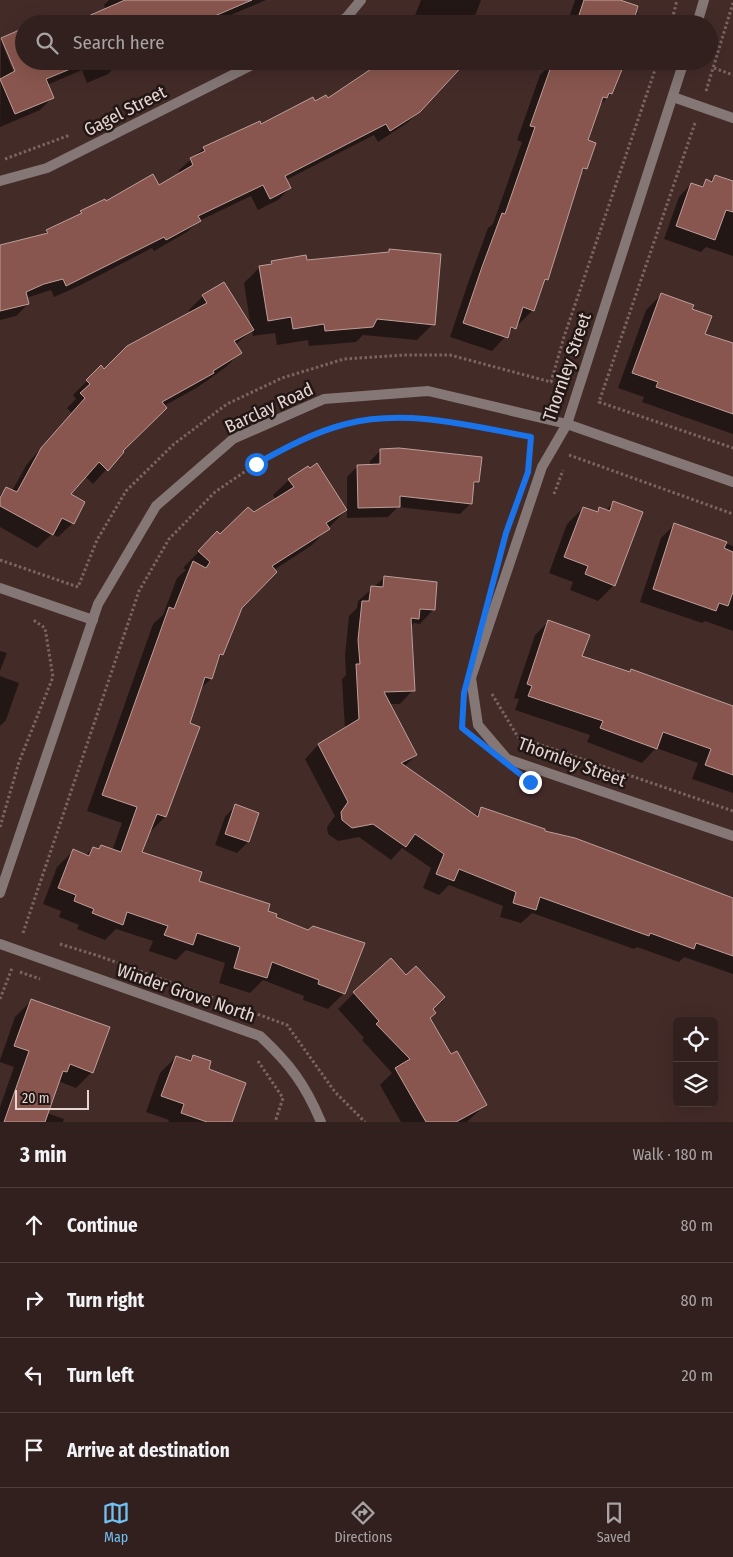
<!DOCTYPE html>
<html lang="en">
<head>
<meta charset="utf-8">
<style>
  :root { --surface:#32201e; --page:#3d2d2b; --text:#f1f3f6; --muted:#a8a3a4; --line:#4d3e3c; --accent:#72c1f5 }
  body { margin:0; font-family:"Fira Sans Condensed",sans-serif; background:var(--page); color:var(--text) }
  .controls { position:absolute; right:15px; bottom:15px; display:grid; overflow:hidden; border-radius:8px; box-shadow:0 5px 20px #0002 }
  .controls button { width:45px; height:45px; display:grid; place-items:center; padding:0; border:0; border-bottom:1px solid var(--line); background:var(--surface); color:var(--text); font:25px sans-serif }
  .scale { position:absolute; left:15px; bottom:12px; width:74px; box-sizing:border-box; padding-left:5px; border:2px solid #e6d6d3; border-top:0; font-size:14px; line-height:18px; white-space:nowrap; color:#e6d6d3; -webkit-text-stroke:4px #221715; paint-order:stroke }
  .stop { position:absolute; width:15px; height:15px; margin:-11px; border:4px solid #1a73e8; border-radius:50%; background:#fff }
  .stop.end { background:#1a73e8; border-color:#fff; box-shadow:0 1px 5px #0008 }
  .list { margin:0; padding:0; list-style:none }
  h2 { display:flex; justify-content:space-between; align-items:center; height:65px; margin:0; padding:0 20px; font-size:21px }
  h2 small { font-size:16px; font-weight:400; color:var(--muted) }
  .list li { display:grid; grid-template-columns:32px 1fr auto; gap:15px; align-items:center; box-sizing:border-box; height:75px; padding:0 20px; border-top:1px solid var(--line) }
  .list b { display:block; font-size:19px; white-space:nowrap }
  .list em { font-size:16px; font-style:normal; color:var(--muted) }
  .icon { flex:none; width:28px; height:28px; fill:none; stroke:currentColor; stroke-width:2; stroke-linecap:round; stroke-linejoin:round }
  .map { position:relative; flex:none; width:733px; height:1122px; overflow:hidden }
  .search { position:absolute; background:var(--surface); box-shadow:0 5px 20px #0002; left:15px; right:15px; top:15px; height:55px; display:flex; align-items:center; gap:12px; box-sizing:border-box; padding:0 18px; border-radius:28px; color:var(--muted); font-size:19px }
  .sheet { height:365px; background:var(--surface) }
  nav { display:flex; justify-content:space-around; align-items:center; box-sizing:border-box; height:70px; border-top:1px solid var(--line); background:var(--surface); font-size:14px; color:var(--muted) }
  nav a { display:grid; justify-items:center; gap:2px }
  nav .on { color:var(--accent) }
  .map>svg:first-child { display:block }
</style>
</head>
<body>
<div class="map">
<svg width="733" height="1122" viewBox="0 0 733 1122">
  <rect width="100%" height="100%" fill="#432b28"/>
  <!-- shadow -->
  <g fill="#0007" fill-rule="evenodd">
    <polygon points="109,0 266,0 210,24 73,24 106,10 104,5"/>
    <polygon points="421,0 481,0 472,24 430,24 414,18"/>
    <polygon points="575,0 618,0 638,13 634,24 567,24"/>
    <path d="M1 39 24 61H126L116 66 108 74 87 83 82 70 47 85 52 98 40 110 0 127ZM2 43H4L20 80 17 81Z"/>
    <polygon points="553,61 622,61 611,94 599,106 586,141 586,168 580,174 546,279 543,283 533,310 519,324 517,324 492,351 450,337 468,283 488,228 493,224 522,142 517,140 540,75"/>
    <polygon points="327,100 420,111 407,123 378,142 374,135 286,180 290,188 278,200 258,210 251,196 199,221 187,232 154,251 152,248 79,286 54,297 51,290 26,298 28,304 16,316 0,320 0,246 42,236 47,231 104,201 105,202 158,187 180,174 178,171 204,148 314,102"/>
    <polygon points="715,177 733,183 733,256 706,247 701,252 664,239 679,197 691,184 700,187"/>
    <polygon points="390,250 433,324 417,340 363,335 356,342 309,346 308,340 277,345 275,333 253,336 252,330 235,345 240,353 226,367 198,387 164,406 93,484 85,476 69,495 73,523 58,537 52,534 37,548 0,527 0,495 7,488 12,491 27,464 72,413 67,408 76,399 73,395 101,367 104,371 190,313 189,310 203,296 251,328 244,283 260,267 268,266 272,262 386,254"/>
    <polygon points="661,295 691,309 704,335 733,344 733,434 642,402 644,397 618,388 646,310"/>
    <polygon points="381,450 478,482 472,487 471,503 460,514 398,507 388,517 347,518 347,477 358,466 370,466 370,461"/>
    <polygon points="289,480 346,510 312,545 274,570 241,607 211,679 199,690 188,724 165,817 149,833 141,853 198,882 267,912 275,918 344,993 328,1009 303,1000 304,996 263,980 250,993 219,983 225,963 186,950 176,960 149,951 153,941 116,929 105,940 77,929 79,925 59,917 61,911 43,904 57,867 73,851 86,855 93,848 98,850 101,846 112,851 122,823 87,811 153,624 163,615 177,578 186,570 183,568 217,533 220,536 276,500 273,495"/>
    <polygon points="614,502 614,585 598,601 570,590 573,582 549,573 567,524 583,508 595,513 600,509 605,511"/>
    <polygon points="674,525 733,546 733,631 705,621 702,623 640,602 661,538"/>
    <polygon points="384,578 433,610 420,624 414,623 410,627 413,690 400,704 389,704 416,755 404,767 474,816 482,809 730,899 733,896 733,974 684,957 679,962 637,947 634,949 532,913 521,923 500,917 503,906 449,885 439,895 423,888 431,868 402,848 391,860 359,837 338,841 328,834 327,827 335,816 305,759 318,745 345,729 342,679 346,675 345,655 349,616 357,608 358,601"/>
    <polygon points="549,621 580,657 629,673 631,671 733,707 733,793 692,779 698,763 656,748 642,763 587,742 590,735 515,710 519,699 514,698 535,635"/>
    <polygon points="0,651 7,653 0,671"/>
    <polygon points="0,676 19,683 6,720 0,726"/>
    <polygon points="235,806 257,814 248,842 237,853 215,845 225,817"/>
    <polygon points="406,976 431,1009 429,1018 450,1056 486,1104 467,1122 401,1122 380,1085 392,1073 362,1040 364,1038 338,1009 354,993"/>
    <polygon points="31,1001 92,1072 76,1088 58,1081 47,1113 64,1119 63,1122 0,1122 0,1107 14,1067 0,1062 0,1060 15,1017"/>
    <polygon points="193,1056 207,1070 231,1122 168,1122 169,1120 146,1112 160,1073 176,1057 188,1062"/>
  </g>
  <!-- building -->
  <g fill="#88564e" stroke="#bd9f9a">
    <polygon points="125,0 252,0 196,24 70,24"/>
    <polygon points="584,0 620,0 638,6 633,24 576,24"/>
    <polygon points="24,28 24,61 87,62 46,79 54,98 15,114 0,79 15,71 1,38"/>
    <polygon points="383,61 467,61 420,112 390,131 386,124 285,176 291,188 270,199 263,185 198,216 201,221 166,240 164,237 66,286 63,279 44,284 26,292 29,304 0,311 0,245 48,233 46,230 82,213 80,211 105,199 106,201 153,174 159,185 193,165 190,158 205,151 203,147 260,121 261,124 313,97 315,101 326,95 328,98"/>
    <polygon points="553,61 607,61 623,67 612,94 609,93 607,98 603,97 588,140 596,143 587,169 583,168 548,280 545,279 534,311 523,307 516,329 511,327 508,338 463,323 482,267 502,213 505,214 535,127 530,126"/>
    <polygon points="715,175 733,181 733,212 726,210 715,240 676,226 691,183 703,187 706,179 712,182"/>
    <polygon points="389,249 441,254 435,325 377,319 373,327 325,331 324,324 293,329 291,317 268,321 259,266 272,264 271,261 306,255 307,260 389,252"/>
    <polygon points="224,282 254,330 234,341 242,353 213,371 214,373 162,402 167,408 123,451 124,452 108,471 99,462 71,494 85,502 74,524 62,518 53,535 0,506 0,498 6,487 17,492 41,448 85,398 80,393 90,384 86,380 101,365 104,369 127,346 207,303 202,295"/>
    <polygon points="661,293 694,305 692,309 712,316 705,334 733,343 733,414 656,387 658,382 632,373"/>
    <polygon points="399,448 482,457 479,482 474,482 472,504 400,496 400,507 358,508 357,465 380,464 380,449"/>
    <polygon points="317,463 347,510 326,523 330,529 272,566 277,572 242,608 223,655 220,654 212,679 205,677 190,723 200,727 166,817 157,814 142,852 202,872 199,881 270,904 268,911 277,914 276,917 308,930 313,926 365,943 345,994 318,984 319,980 272,962 267,978 234,968 240,947 197,933 193,945 164,935 168,926 127,912 123,925 92,913 94,909 74,901 76,895 58,888 73,849 89,856 93,847 99,849 101,845 121,852 137,807 102,795 169,607 174,609 193,561 206,568 210,562 198,551 217,531 220,534 248,507 254,512 294,487 288,479 308,466 310,468"/>
    <polygon points="613,501 643,512 615,586 585,574 588,566 564,557 583,507 598,512 599,507 610,511"/>
    <polygon points="674,523 727,542 724,548 733,552 733,592 728,606 719,603 716,611 653,589"/>
    <polygon points="384,576 437,582 435,610 420,609 419,619 411,618 415,691 384,692 417,755 401,763 478,817 481,807 545,829 545,831 575,838 615,853 733,898 733,956 696,943 694,949 650,933 649,936 540,897 536,910 513,903 516,892 459,869 454,881 436,874 444,854 415,834 406,847 373,824 352,828 342,820 341,812 348,802 318,744 359,719 356,664 360,664 358,640 362,601 369,601 371,586 383,587"/>
    <polygon points="548,620 590,635 582,656 630,672 631,669 733,706 733,775 705,765 711,749 663,732 657,749 600,728 603,721 528,696 532,686 527,684"/>
    <polygon points="235,804 259,813 249,842 225,834"/>
    <polygon points="391,958 406,975 416,966 445,997 433,1009 436,1013 430,1018 451,1054 457,1051 487,1105 456,1122 426,1122 395,1068 410,1059 376,1024 379,1021 353,992"/>
    <polygon points="31,999 110,1027 93,1073 70,1064 67,1072 63,1071 45,1122 4,1122 29,1051 14,1046"/>
    <polygon points="193,1055 211,1061 209,1069 246,1083 232,1122 207,1122 181,1113 184,1104 161,1096 176,1056 191,1061"/>
  </g>
  <g fill="none" stroke-linecap="round" stroke-linejoin="round">
    <!-- path -->
    <g stroke="#7b6562" stroke-width="3" stroke-dasharray="2.5 2.5" stroke-linecap="butt">
      <polyline points="304,24 319,17"/>
      <polyline points="671,24 677,0"/>
      <polyline points="714,68 733,75"/>
      <polyline points="706,91 733,3"/>
      <polyline points="695,123 599,402 733,448"/>
      <polyline points="5,159 70,135"/>
      <polyline points="569,455 733,514"/>
      <polyline points="554,494 563,470"/>
      <polyline points="0,560 78,587 97,540 126,491 174,444 227,404 282,378 344,359 404,355 450,355 551,382 564,337 658,61"/>
      <polyline points="492,694 518,737 733,811"/>
      <polyline points="0,827 19,762 53,677 45,628 32,619"/>
      <polyline points="23,933 139,591 169,539 215,492 256,464 301,439 347,423 401,417 470,425 531,437 530,451"/>
      <polyline points="60,944 99,956 287,1025 335,1092 365,1122"/>
      <polyline points="20,972 40,979"/>
      <polyline points="0,999 12,968"/>
      <polyline points="258,1061 283,1098 275,1122"/>
    </g>
    <!-- minor -->
    <g stroke="#847775" stroke-width="10">
      <polyline points="335,24 346,18 361,0"/>
      <polyline points="697,24 704,0"/>
      <polyline points="684,61 567,424 542,467 471,678 478,725 507,759 733,836"/>
      <polyline points="673,97 733,118"/>
      <polyline points="0,181 47,168 260,61"/>
      <polyline points="0,588 93,620"/>
      <polyline points="0,893 98,604 156,506 233,439 324,399 428,391 567,424 733,482"/>
      <path d="M0 944 260 1036C290 1064 305 1084 321 1122"/>
    </g>
  </g>
  <g fill="none" stroke-linecap="round" stroke-linejoin="round">
    <!-- route -->
    <path stroke="#1a73e8" stroke-width="6" d="M256 464C285 448 314 432 346 424 406 408 472 426 531 437L528 472 506 533 464 693 462 728 530 782"/>
  </g>
  <g text-anchor="middle" stroke-width="5" stroke-linejoin="round" paint-order="stroke">
    <!-- street labels -->
    <g font-size="18" fill="#e6d6d3" stroke="#221715">
      <text transform="translate(125 111) rotate(-27)" y="6">Gagel Street</text>
      <text transform="translate(567 367) rotate(-71)" y="6">Thornley Street</text>
      <text transform="translate(269 408) rotate(-25)" y="6">Barclay Road</text>
      <text transform="translate(572 762) rotate(20)" y="6">Thornley Street</text>
      <text transform="translate(186 993) rotate(19)" y="6">Winder Grove North</text>
    </g>
  </g>
</svg>
<div class="controls">
<button><svg class="icon" aria-label="locate" viewBox="0 0 24 24"><circle cx="12" cy="12" r="6"/><path d="M12 2v4M12 18v4M2 12h4M18 12h4"/></svg></button>
<button><svg class="icon" aria-label="layers" viewBox="0 0 24 24"><path d="M12 4l9 5-9 5-9-5zM3 14l9 5 9-5"/></svg></button>
</div>
<div class="scale">20 m</div>
<div class="stop" style="left:256px;top:464px"></div>
<div class="stop end" style="left:530px;top:782px"></div>
<div class="search"><svg class="icon" aria-label="search" viewBox="0 0 24 24"><circle cx="10" cy="10" r="6"/><path d="M15 15l6 6"/></svg>Search here</div>
</div>
<section class="sheet">
<h2>3 min<small>Walk · 180 m</small></h2>
<ul class="list">
<li><svg class="icon" aria-label="ahead" viewBox="0 0 24 24"><path d="M12 20V5M6 11l6-6 6 6"/></svg><div><b>Continue</b></div><em>80 m</em></li>
<li><svg class="icon" aria-label="right" viewBox="0 0 24 24"><path d="M7 20v-9h11M14 6l5 5-5 5"/></svg><div><b>Turn right</b></div><em>80 m</em></li>
<li><svg class="icon" aria-label="left" viewBox="0 0 24 24"><path d="M17 20v-9H6M10 6l-5 5 5 5"/></svg><div><b>Turn left</b></div><em>20 m</em></li>
<li><svg class="icon" aria-label="arrive" viewBox="0 0 24 24"><path d="M6 21V4h12l-3 4 3 4H6"/></svg><div><b>Arrive at destination</b></div></li>
</ul>
</section>
<nav>
<a class="on"><svg class="icon" aria-label="map" viewBox="0 0 24 24"><path d="M3 6l6-2 6 2 6-2v14l-6 2-6-2-6 2zM9 4v14M15 6v14"/></svg>Map</a>
<a><svg class="icon" aria-label="directions" viewBox="0 0 24 24"><path d="M12 3l9 9-9 9-9-9zM9 14v-3h6M13 9l2 2-2 2"/></svg>Directions</a>
<a><svg class="icon" aria-label="saved" viewBox="0 0 24 24"><path d="M7 4h10v16l-5-4-5 4z"/></svg>Saved</a>
</nav>
</body>
</html>
